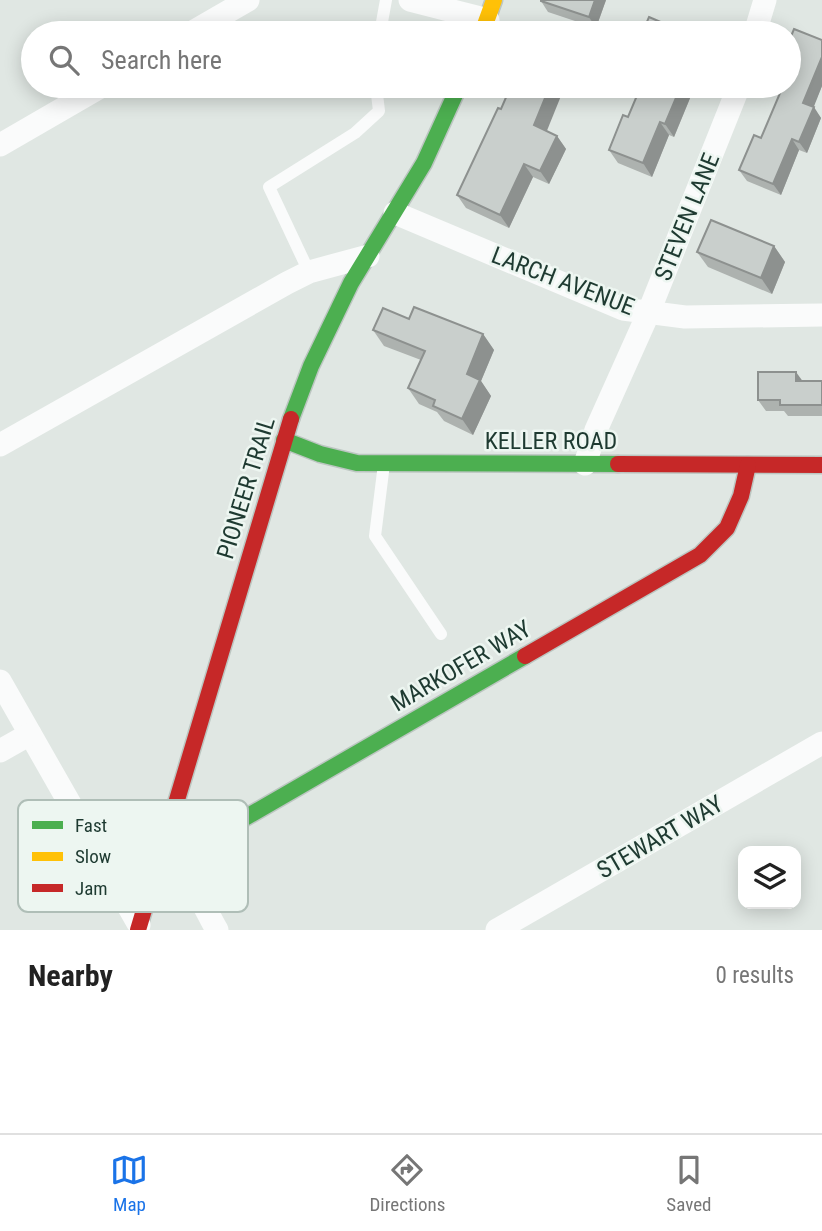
<!DOCTYPE html>
<html lang="en">
<head>
<meta charset="utf-8">
<style>
  :root { --surface:#fff; --page:#f6f6f6; --text:#222; --muted:#767676; --line:#e0e0e0; --accent:#1a73e8 }
  body { margin:0; font-family:"Roboto Condensed",sans-serif; background:var(--page); color:var(--text) }
  .controls { position:absolute; right:21px; bottom:21px; display:grid; overflow:hidden; border-radius:14px; box-shadow:0 4px 18px #0003 }
  .controls button { width:63px; height:63px; display:grid; place-items:center; padding:0; border:0; border-bottom:2px solid var(--line); background:var(--surface); color:var(--text); font:35px sans-serif }
  .list { margin:0; padding:0; list-style:none }
  h2 { display:flex; justify-content:space-between; align-items:center; height:91px; margin:0; padding:0 28px; font-size:30px }
  h2 small { font-size:23px; font-weight:400; color:var(--muted) }
  .icon { flex:none; width:38px; height:38px; fill:none; stroke:currentColor; stroke-width:2; stroke-linecap:round; stroke-linejoin:round }
  .map { position:relative; flex:none; width:822px; height:930px; overflow:hidden }
  .search { position:absolute; background:var(--surface); box-shadow:0 4px 18px #0003; left:21px; right:21px; top:21px; height:77px; display:flex; align-items:center; gap:18px; box-sizing:border-box; padding:0 24px; border-radius:38px; color:var(--muted); font-size:26px }
  .sheet { height:203px; background:var(--surface) }
  nav { display:flex; justify-content:space-around; align-items:center; box-sizing:border-box; height:98px; border-top:2px solid var(--line); background:var(--surface); font-size:19px; color:var(--muted) }
  nav a { display:grid; justify-items:center; gap:4px }
  nav .on { color:var(--accent) }
  .map>svg:first-child { display:block }
</style>
</head>
<body>
<div class="map">
<svg width="822" height="930" viewBox="0 0 822 930">
  <rect width="100%" height="100%" fill="#e0e7e3"/>
  <g fill="none" stroke-linecap="round" stroke-linejoin="round">
    <!-- fast casing -->
    <g stroke="#bcc6c1" stroke-width="19">
      <g id="fast">
        <polyline points="291,419 311,366 351,283 424,163 459,86"/>
        <polyline points="284,440 320,454 357,463 618,464"/>
        <polyline points="155,870 525,656"/>
      </g>
    </g>
    <!-- slow casing -->
    <g stroke="#bcc6c1" stroke-width="19">
      <polyline id="slow" points="482,33 494,0"/>
    </g>
    <!-- jam casing -->
    <g stroke="#bcc6c1" stroke-width="19">
      <g id="jam">
        <polyline points="618,464 822,465"/>
        <polyline points="525,656 700,555 727,528 741,496 748,465"/>
        <polyline points="138,930 291,419"/>
      </g>
    </g>
    <!-- lane -->
    <g stroke="#fafbfb" stroke-width="12">
      <polyline points="380,33 386,0"/>
      <polyline points="309,272 269,187 355,133 379,111 376,86"/>
      <polyline points="384,464 375,536 441,634"/>
    </g>
    <!-- street -->
    <g stroke="#fafbfb" stroke-width="23">
      <polyline points="410,0 488,20"/>
      <polyline points="191,33 248,0"/>
      <polyline points="755,33 765,0"/>
      <polyline points="0,145 102,86"/>
      <polyline points="395,213 623,309 685,317 822,315"/>
      <polyline points="0,445 287,283 309,272 368,256"/>
      <polyline points="585,464 596,430 648,314 739,86"/>
      <polyline points="0,681 139,925"/>
      <polyline points="0,751 30,734"/>
      <path d="M155 870C196 876 198 897 217 930"/>
      <polyline points="497,930 822,743"/>
    </g>
    <!-- fast -->
    <use href="#fast" stroke="#4caf50" stroke-width="16"/>
    <!-- slow -->
    <use href="#slow" stroke="#ffc107" stroke-width="16"/>
    <!-- jam -->
    <use href="#jam" stroke="#c62828" stroke-width="16"/>
  </g>
  <!-- wall -->
  <g fill="#adb2af">
    <polygon points="606,0 596,28 548,12 541,1"/>
    <polygon points="789,41 822,86 813,107 821,118 807,153 799,150 781,195 747,181 739,170 761,138 789,86"/>
    <polygon points="641,86 695,86 674,137 669,135 652,177 618,163 609,150 628,117"/>
    <polygon points="547,131 557,136 566,149 549,184 533,177 509,228 466,208 457,195"/>
    <polygon points="774,246 785,262 772,294 708,267 697,252"/>
    <polygon points="409,319 483,334 494,350 481,381 491,396 473,435 444,421 437,412 419,404 408,388 421,360 384,346 373,330"/>
    <polygon points="802,381 822,381 822,416 788,416 784,411 766,411 758,400"/>
  </g>
  <!-- shaded-wall -->
  <g fill="#8d918f">
    <polygon points="595,0 606,0 596,28 589,17"/>
    <polygon points="822,57 822,86 811,114 803,103"/>
    <polygon points="550,86 565,86 544,138 534,125"/>
    <polygon points="681,86 695,86 674,137 665,124"/>
    <polygon points="814,107 821,118 807,153 799,142"/>
    <polygon points="660,122 669,135 652,177 643,163"/>
    <polygon points="557,136 566,149 549,184 540,171"/>
    <polygon points="792,139 799,150 781,195 773,184"/>
    <polygon points="524,164 533,177 509,228 500,215"/>
    <polygon points="774,246 785,262 772,294 761,278"/>
    <polygon points="483,334 494,350 481,381 491,396 473,435 462,419 467,374"/>
    <polygon points="796,372 804,383 796,381"/>
  </g>
  <!-- building -->
  <g fill="#c9cfcc" stroke="#8d918f" stroke-width="2">
    <polygon points="541,0 595,0 589,17 541,1"/>
    <polygon points="649,17 686,33 623,33 627,24 643,31"/>
    <polygon points="794,29 822,40 822,57 803,103 814,107 799,142 792,139 773,184 739,170 754,135 761,138 783,86 789,86 790,68 789,68 789,41"/>
    <polygon points="511,86 550,86 534,125 557,136 540,171 524,164 500,215 457,195 498,108 501,109"/>
    <polygon points="641,86 681,86 665,124 660,122 643,163 609,150 623,115 628,117"/>
    <polygon points="711,220 774,246 761,278 697,252"/>
    <polygon points="414,307 483,334 467,374 480,380 462,419 433,406 435,400 408,388 425,351 373,330 383,308 409,319"/>
    <polygon points="758,372 796,372 796,381 822,381 822,405 780,405 780,400 758,400"/>
  </g>
  <g text-anchor="middle" stroke-width="5" stroke-linejoin="round" paint-order="stroke">
    <!-- street labels -->
    <g font-size="24" fill="#1e3a31" stroke="#edf6f1">
      <text transform="translate(687 217) rotate(-68)" y="8">STEVEN LANE</text>
      <text transform="translate(563 281) rotate(21)" y="8">LARCH AVENUE</text>
      <text x="551" y="449">KELLER ROAD</text>
      <text transform="translate(246 488) rotate(-73)" y="8">PIONEER TRAIL</text>
      <text transform="translate(461 666) rotate(-30)" y="8">MARKOFER WAY</text>
      <text transform="translate(660 837) rotate(-30)" y="8">STEWART WAY</text>
    </g>
  </g>
  <!-- legend -->
  <rect x="18" y="800" width="230" height="112" rx="10" fill="#edf6f1" stroke="#afbeb7" stroke-width="2"/>
  <rect x="32" y="821" width="31" height="8" fill="#4caf50"/>
  <rect x="32" y="852" width="31" height="9" fill="#ffc107"/>
  <rect x="32" y="884" width="31" height="8" fill="#c62828"/>
  <g font-size="19" fill="#1e3a31">
    <text x="75" y="832">Fast</text>
    <text x="75" y="863">Slow</text>
    <text x="75" y="895">Jam</text>
  </g>
</svg>
<div class="controls">
<button><svg class="icon" aria-label="layers" viewBox="0 0 24 24"><path d="M12 4l9 5-9 5-9-5zM3 14l9 5 9-5"/></svg></button>
</div>
<div class="search"><svg class="icon" aria-label="search" viewBox="0 0 24 24"><circle cx="10" cy="10" r="6"/><path d="M15 15l6 6"/></svg>Search here</div>
</div>
<section class="sheet">
<h2>Nearby<small>0 results</small></h2>
<ul class="list">
</ul>
</section>
<nav>
<a class="on"><svg class="icon" aria-label="map" viewBox="0 0 24 24"><path d="M3 6l6-2 6 2 6-2v14l-6 2-6-2-6 2zM9 4v14M15 6v14"/></svg>Map</a>
<a><svg class="icon" aria-label="directions" viewBox="0 0 24 24"><path d="M12 3l9 9-9 9-9-9zM9 14v-3h6M13 9l2 2-2 2"/></svg>Directions</a>
<a><svg class="icon" aria-label="saved" viewBox="0 0 24 24"><path d="M7 4h10v16l-5-4-5 4z"/></svg>Saved</a>
</nav>
</body>
</html>
